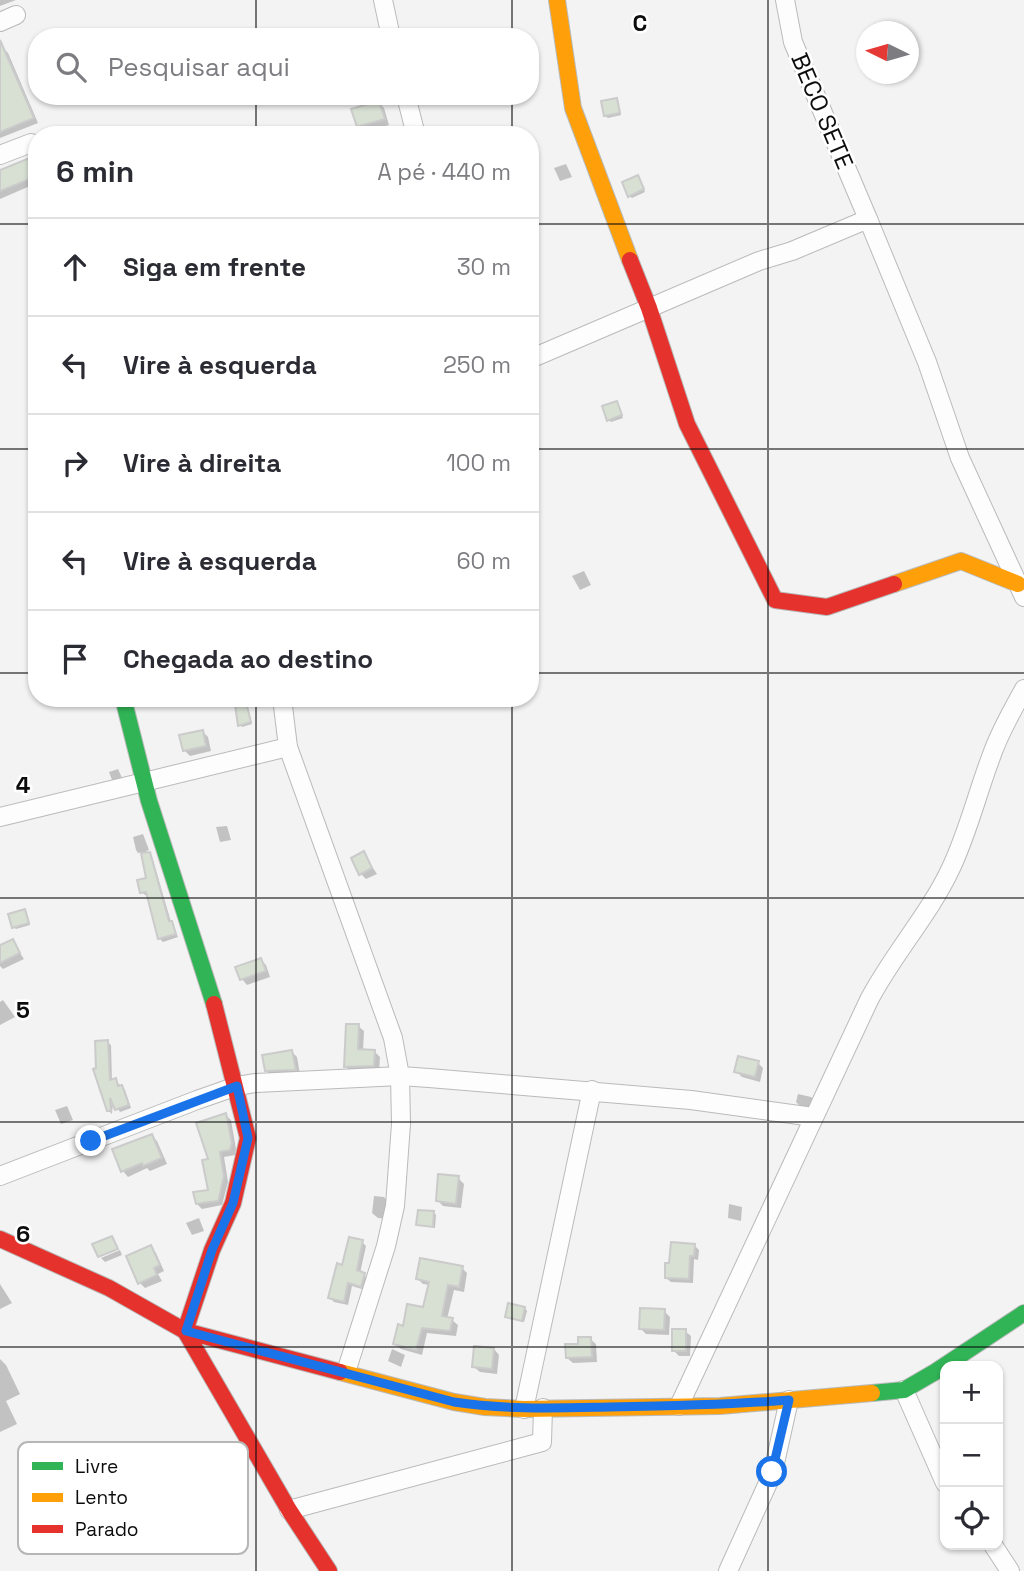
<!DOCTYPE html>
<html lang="pt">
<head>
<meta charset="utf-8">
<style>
  :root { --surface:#fff; --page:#f7f7f7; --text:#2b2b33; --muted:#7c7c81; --line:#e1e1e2 }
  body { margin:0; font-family:"Space Grotesk",sans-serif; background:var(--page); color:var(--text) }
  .controls { position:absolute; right:21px; bottom:21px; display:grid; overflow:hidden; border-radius:14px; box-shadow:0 2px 5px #0004 }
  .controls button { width:63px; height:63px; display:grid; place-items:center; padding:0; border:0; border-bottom:2px solid var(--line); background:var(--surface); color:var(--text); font:35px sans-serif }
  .compass { position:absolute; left:856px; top:21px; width:63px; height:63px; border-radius:50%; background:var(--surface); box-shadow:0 2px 5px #0004; rotate:275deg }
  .stop { position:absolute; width:21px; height:21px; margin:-16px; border:5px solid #1a73e8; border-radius:50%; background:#fff }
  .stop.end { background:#1a73e8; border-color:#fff; box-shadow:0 2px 7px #0008 }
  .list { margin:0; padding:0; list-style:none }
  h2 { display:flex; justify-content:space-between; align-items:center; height:91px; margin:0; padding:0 28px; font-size:30px }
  h2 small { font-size:23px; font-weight:400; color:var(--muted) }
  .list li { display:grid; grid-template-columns:46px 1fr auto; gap:21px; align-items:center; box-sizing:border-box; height:98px; padding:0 28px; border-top:2px solid var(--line) }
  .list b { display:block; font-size:26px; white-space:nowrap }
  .list em { font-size:23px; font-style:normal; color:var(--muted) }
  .icon { flex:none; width:38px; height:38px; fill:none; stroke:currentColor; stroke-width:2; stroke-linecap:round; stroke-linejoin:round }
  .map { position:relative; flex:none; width:1024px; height:1571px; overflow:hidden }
  .search { position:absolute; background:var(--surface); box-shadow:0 2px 5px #0004; left:28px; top:28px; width:511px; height:77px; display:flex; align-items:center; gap:18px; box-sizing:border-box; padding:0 24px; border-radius:28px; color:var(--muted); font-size:26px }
  .panel { position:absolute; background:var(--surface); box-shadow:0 2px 5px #0004; left:28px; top:126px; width:511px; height:581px; border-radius:28px }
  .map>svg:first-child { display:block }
</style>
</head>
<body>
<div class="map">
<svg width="1024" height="1571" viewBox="0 0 1024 1571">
  <rect width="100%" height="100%" fill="#f2f3f2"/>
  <!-- shadow -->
  <g fill="#0003">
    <polygon points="0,0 16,0 0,6"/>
    <polygon points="2,47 8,53 38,123 0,138 0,48"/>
    <polygon points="616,100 621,115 608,118 605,116"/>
    <polygon points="379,103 384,108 389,125 364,132 358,126"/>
    <polygon points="37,157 37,183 0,199 0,172"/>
    <polygon points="566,164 572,177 560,181 554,168"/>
    <polygon points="638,177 645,192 632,198 629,196"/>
    <polygon points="617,403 623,418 611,422 609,420"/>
    <polygon points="584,571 591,585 580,590 572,576"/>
    <polygon points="236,698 250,698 251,704 247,705 252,724 242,727 240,725"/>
    <polygon points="203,732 208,737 211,751 190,756 184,750"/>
    <polygon points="118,769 122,778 112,780 109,772"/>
    <polygon points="227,826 231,840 220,842 216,827"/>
    <polygon points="143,834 149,850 146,851 152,857 171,922 178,937 163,942 160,939 148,895 145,895 142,892 148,879 143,852 138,853 136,850 133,837"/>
    <polygon points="363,853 377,874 366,879 361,874"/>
    <polygon points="24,911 30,925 16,929 14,927"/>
    <polygon points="12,941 24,959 3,969 0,966 0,947"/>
    <polygon points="261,960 266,965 270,977 247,985 242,979"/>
    <polygon points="3,1000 15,1017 0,1025 0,1002"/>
    <polygon points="358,1026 364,1031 363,1051 374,1051 380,1057 379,1071 352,1072 346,1067"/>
    <polygon points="107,1042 111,1045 112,1081 115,1080 125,1090 131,1108 120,1112 113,1102 112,1114 108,1110 98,1069"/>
    <polygon points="292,1052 297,1057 300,1075 272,1076 266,1070"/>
    <polygon points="758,1063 763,1068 760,1082 742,1077 736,1071"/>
    <polygon points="798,1094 811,1097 817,1102 813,1110 802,1108 796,1102"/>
    <polygon points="67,1106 73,1120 61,1124 55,1110"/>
    <polygon points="226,1115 231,1120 236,1149 235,1155 224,1157 228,1182 222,1205 202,1209 197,1204 210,1191 210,1160"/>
    <polygon points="151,1136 157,1141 167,1164 150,1171 147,1168 128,1177 123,1171"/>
    <polygon points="458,1178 464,1184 461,1208 443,1206 438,1201"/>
    <polygon points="374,1196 384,1197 389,1203 387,1219 378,1218 372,1213"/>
    <polygon points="729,1204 742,1207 741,1221 728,1218"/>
    <polygon points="434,1213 436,1215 435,1228 418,1224"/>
    <polygon points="199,1218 204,1231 192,1235 186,1223"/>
    <polygon points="362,1242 366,1246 360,1273 369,1279 365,1290 352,1286 348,1305 334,1302 330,1298 344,1268"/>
    <polygon points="694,1245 699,1250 698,1260 694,1259 693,1283 671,1282 666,1278"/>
    <polygon points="150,1247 156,1253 164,1271 158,1274 162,1281 145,1288 140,1283"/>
    <polygon points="120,1250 122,1255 105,1262 101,1258"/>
    <polygon points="462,1268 467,1273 464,1292 454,1290 447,1319 452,1320 458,1325 456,1336 427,1333 422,1355 401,1349 395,1344 404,1328 425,1309 430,1285 423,1284 418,1279"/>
    <polygon points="0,1284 12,1303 0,1309"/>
    <polygon points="525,1308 527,1311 524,1322 507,1317"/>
    <polygon points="664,1311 670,1317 669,1335 646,1334 641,1329"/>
    <polygon points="685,1331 691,1336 690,1356 679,1356 673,1350"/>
    <polygon points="590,1339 596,1344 597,1362 573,1363 567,1358"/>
    <polygon points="392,1349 405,1355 401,1367 388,1361"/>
    <polygon points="494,1349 499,1355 497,1374 480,1372 474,1367"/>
    <polygon points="0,1359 6,1365 20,1394 6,1401 17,1424 0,1432"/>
  </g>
  <!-- building -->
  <g fill="#d8dfd3" stroke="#cacbca" stroke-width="2">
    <polygon points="0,40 34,118 0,132"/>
    <polygon points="617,98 620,113 604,116 601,101"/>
    <polygon points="379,101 385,119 357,127 351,109"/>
    <polygon points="37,155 37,176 0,191 0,170"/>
    <polygon points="638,175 644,189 628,197 622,182"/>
    <polygon points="617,401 622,415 607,421 602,406"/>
    <polygon points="234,698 245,698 251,722 238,726"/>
    <polygon points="203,730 206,746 183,751 179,735"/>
    <polygon points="364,851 372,868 359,875 351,858"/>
    <polygon points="150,852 169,921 172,921 176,934 158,939 146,892 140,893 137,880 146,878 141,853"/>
    <polygon points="25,909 29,923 12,928 8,914"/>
    <polygon points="13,939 20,953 0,963 0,945"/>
    <polygon points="261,958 266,971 240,980 235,967"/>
    <polygon points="346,1024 359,1024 358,1049 375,1050 374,1066 344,1067"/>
    <polygon points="108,1040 110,1080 116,1078 118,1086 122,1085 129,1105 115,1110 110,1098 111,1111 107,1111 93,1069 96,1068 95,1041"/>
    <polygon points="292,1050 296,1070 265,1071 262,1055"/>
    <polygon points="738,1056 759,1061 755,1077 734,1072"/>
    <polygon points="226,1113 232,1143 230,1150 220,1152 224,1176 219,1198 218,1201 196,1204 193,1192 208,1190 202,1160 208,1159 196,1123"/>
    <polygon points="152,1134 162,1158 143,1166 142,1163 121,1172 112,1149"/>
    <polygon points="438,1174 459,1176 456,1204 436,1201"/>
    <polygon points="418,1210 434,1211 433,1227 416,1225"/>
    <polygon points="112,1236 118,1249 98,1257 92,1244"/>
    <polygon points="349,1237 363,1240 357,1270 365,1273 361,1287 348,1283 344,1302 328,1298 337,1263 342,1265"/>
    <polygon points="671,1242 695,1244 694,1256 690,1256 689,1279 665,1278 665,1263 669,1263"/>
    <polygon points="151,1245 160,1265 154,1268 157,1275 138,1284 126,1256"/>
    <polygon points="420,1258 463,1266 459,1287 448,1285 442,1316 453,1318 450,1331 422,1328 416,1350 393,1344 398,1324 403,1326 407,1304 423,1307 429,1282 416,1279"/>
    <polygon points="508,1303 525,1307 522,1321 505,1317"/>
    <polygon points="640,1308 665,1309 664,1330 639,1329"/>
    <rect x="672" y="1329" width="14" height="22"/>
    <polygon points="578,1337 591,1337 592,1357 566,1358 565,1344 578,1344"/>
    <polygon points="474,1346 494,1348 492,1369 472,1367"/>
  </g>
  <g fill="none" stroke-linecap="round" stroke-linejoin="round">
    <!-- street casing -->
    <g stroke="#b9bab9" stroke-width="20">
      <g id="street">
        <polyline points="383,0 391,37"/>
        <polyline points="785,0 793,42 868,219"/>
        <polyline points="0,22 16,15"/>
        <polyline points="406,96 416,135"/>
        <polyline points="0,155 31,143"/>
        <polyline points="530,359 759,261 792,251 868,219 927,362 960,458 1024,597"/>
        <polyline points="282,698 288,747 393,1038 400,1076 401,1124 395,1206 386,1246 346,1372"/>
        <polyline points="0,817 288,747"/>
        <polyline points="0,1176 197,1100 237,1086 256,1083 400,1076 429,1078 691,1100 813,1117"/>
        <polyline points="904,1390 945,1483"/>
        <path d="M679 1406 869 1000C893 954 929 915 951 868 968 832 977 794 991 757 999 733 1012 711 1024 689"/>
        <polyline points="524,1409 592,1090"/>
        <polyline points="289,1510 542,1442 543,1408"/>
        <polyline points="993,1545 1010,1571"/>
        <polyline points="728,1571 773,1472 789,1400"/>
      </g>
    </g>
    <!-- fast casing -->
    <g stroke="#b9bab9" stroke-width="18">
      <g id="fast">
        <polyline points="123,698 149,801 214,1004"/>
        <polyline points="872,1393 904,1390 935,1372 1024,1313"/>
      </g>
    </g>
    <!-- slow casing -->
    <g stroke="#b9bab9" stroke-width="18">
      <g id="slow">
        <polyline points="557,0 573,108 630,260"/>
        <polyline points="894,584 961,561 1018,584"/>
        <polyline points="340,1372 454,1402 485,1407 524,1409 720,1406 872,1393"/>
      </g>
    </g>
    <!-- jam casing -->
    <g stroke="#b9bab9" stroke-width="18">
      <g id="jam">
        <polyline points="630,260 649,308 687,424 775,600 827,607 894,584"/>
        <polyline points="214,1004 248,1138 233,1203 212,1250 185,1331 289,1510 329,1571"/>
        <polyline points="0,1239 109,1288 185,1331 340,1372"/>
      </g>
    </g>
    <!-- street -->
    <use href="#street" stroke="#fdfdfd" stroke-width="18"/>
    <!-- fast -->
    <use href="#fast" stroke="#30b455" stroke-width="16"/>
    <!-- slow -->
    <use href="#slow" stroke="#ff9f0a" stroke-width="16"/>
    <!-- jam -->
    <use href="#jam" stroke="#e5322d" stroke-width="16"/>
  </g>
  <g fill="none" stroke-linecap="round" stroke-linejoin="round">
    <!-- route -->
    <path stroke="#1a73e8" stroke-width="9" d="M91 1141 237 1086 248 1138 233 1203 212 1250 186 1331 454 1402C506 1410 558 1408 610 1407 670 1406 729 1405 789 1400L772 1472"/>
  </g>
  <!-- grid -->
  <path fill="none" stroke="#0c0d0c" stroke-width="2" stroke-opacity="0.55" d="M256 0V37M512 0V37M768 0V1571M256 96V135M512 96V135M0 224H37M530 224H1024M0 449H37M530 449H1024M0 673H37M530 673H1024M256 698V1571M512 698V1571M0 898H1024M0 1122H1024M0 1347H1024"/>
  <g text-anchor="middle" stroke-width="5" stroke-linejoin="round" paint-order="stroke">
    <!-- street labels -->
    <g font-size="24" fill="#0c0d0c" stroke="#fff">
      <text transform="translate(822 111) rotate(67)" y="8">BECO SETE</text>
    </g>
  </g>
  <!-- legend -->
  <rect x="18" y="1442" width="230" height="112" rx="10" fill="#fff" stroke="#b6b6b6" stroke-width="2"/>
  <rect x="32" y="1462" width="31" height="8" fill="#30b455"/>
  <rect x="32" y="1493" width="31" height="9" fill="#ff9f0a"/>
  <rect x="32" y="1525" width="31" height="8" fill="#e5322d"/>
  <g font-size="19" fill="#0c0d0c">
    <text x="75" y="1473">Livre</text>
    <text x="75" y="1504">Lento</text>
    <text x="75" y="1536">Parado</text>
  </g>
  <g font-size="23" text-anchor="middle" font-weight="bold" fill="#0c0d0c" stroke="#fff" stroke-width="5" stroke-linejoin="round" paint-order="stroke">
    <text x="640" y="31">C</text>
    <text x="23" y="793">4</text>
    <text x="23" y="1018">5</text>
    <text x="23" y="1242">6</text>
  </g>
</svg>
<div class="controls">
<button>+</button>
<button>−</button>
<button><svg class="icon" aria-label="locate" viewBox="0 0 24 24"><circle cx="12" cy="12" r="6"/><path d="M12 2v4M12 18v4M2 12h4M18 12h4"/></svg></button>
</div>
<svg class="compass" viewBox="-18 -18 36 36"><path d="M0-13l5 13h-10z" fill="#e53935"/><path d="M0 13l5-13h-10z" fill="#7c7c81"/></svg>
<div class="stop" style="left:772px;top:1472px"></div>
<div class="stop end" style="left:91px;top:1141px"></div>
<div class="search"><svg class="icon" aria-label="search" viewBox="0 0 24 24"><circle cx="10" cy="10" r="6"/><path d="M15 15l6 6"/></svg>Pesquisar aqui</div>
<section class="panel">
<h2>6 min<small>A pé · 440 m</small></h2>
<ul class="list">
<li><svg class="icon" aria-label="ahead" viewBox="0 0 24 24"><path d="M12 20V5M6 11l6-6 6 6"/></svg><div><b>Siga em frente</b></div><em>30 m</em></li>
<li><svg class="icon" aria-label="left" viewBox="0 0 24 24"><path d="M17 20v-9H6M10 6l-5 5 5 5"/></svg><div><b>Vire à esquerda</b></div><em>250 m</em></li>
<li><svg class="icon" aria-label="right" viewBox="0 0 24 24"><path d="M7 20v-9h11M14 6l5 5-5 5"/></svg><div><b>Vire à direita</b></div><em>100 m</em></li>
<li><svg class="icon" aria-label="left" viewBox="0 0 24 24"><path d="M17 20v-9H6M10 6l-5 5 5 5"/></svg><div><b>Vire à esquerda</b></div><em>60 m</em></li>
<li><svg class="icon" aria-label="arrive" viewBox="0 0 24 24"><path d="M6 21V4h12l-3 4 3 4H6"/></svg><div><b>Chegada ao destino</b></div></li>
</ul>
</section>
</div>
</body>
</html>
